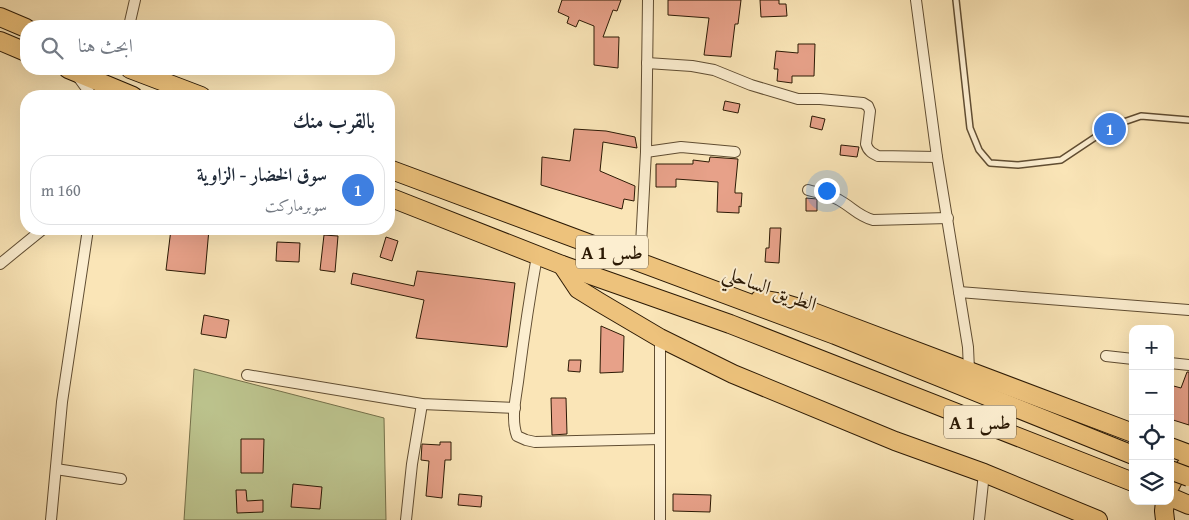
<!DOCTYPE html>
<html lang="ar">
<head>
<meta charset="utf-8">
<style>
  :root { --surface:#fff; --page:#f2f2f3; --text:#1f2937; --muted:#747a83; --line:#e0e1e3; --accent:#8f2418 }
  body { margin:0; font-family:"Gentium Book Plus",Amiri,serif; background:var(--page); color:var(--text); direction:rtl }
  .controls { position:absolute; right:15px; bottom:15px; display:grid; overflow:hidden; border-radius:10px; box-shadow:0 5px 20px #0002 }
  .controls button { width:45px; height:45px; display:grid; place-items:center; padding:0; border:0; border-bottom:1px solid var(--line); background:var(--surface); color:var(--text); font:25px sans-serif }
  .you { position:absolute; left:826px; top:190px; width:18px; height:18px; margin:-12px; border:4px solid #fff; border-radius:50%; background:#1a73e8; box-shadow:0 0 0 8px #1a73e833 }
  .badge { display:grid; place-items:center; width:32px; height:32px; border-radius:50%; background:var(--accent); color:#fff; font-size:16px; font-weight:700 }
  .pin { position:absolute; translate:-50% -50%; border:2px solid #fff; box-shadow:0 1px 5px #0006 }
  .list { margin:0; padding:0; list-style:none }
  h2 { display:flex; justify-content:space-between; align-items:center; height:65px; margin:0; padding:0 20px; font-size:21px }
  h2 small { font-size:16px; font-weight:400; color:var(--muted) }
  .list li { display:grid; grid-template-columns:32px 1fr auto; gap:15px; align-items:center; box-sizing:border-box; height:70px; margin:0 10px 10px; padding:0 10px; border:1px solid var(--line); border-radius:20px }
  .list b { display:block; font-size:19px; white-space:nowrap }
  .list p { margin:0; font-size:16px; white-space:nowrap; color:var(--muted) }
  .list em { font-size:16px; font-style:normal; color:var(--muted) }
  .icon { flex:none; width:28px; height:28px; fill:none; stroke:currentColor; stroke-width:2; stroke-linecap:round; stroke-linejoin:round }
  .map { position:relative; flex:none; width:1189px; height:520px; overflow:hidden; direction:ltr }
  .search { position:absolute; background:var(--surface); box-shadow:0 5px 20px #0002; left:20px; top:20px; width:375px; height:55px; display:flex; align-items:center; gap:12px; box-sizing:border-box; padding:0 18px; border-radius:20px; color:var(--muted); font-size:19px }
  .panel { position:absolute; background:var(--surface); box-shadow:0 5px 20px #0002; left:20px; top:90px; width:375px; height:145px; border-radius:20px; direction:rtl }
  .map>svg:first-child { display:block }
</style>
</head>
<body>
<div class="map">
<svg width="1189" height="520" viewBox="0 0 1189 520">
  <rect width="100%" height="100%" fill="#fae5b7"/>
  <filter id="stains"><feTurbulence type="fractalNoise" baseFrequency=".004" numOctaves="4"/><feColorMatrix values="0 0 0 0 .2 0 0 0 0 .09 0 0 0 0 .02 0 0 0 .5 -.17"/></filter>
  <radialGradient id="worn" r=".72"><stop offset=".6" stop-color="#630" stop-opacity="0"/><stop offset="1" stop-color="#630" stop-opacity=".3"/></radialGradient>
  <!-- green -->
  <polygon fill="#bdc58f" stroke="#74704a" points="194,369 384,418 386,520 184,520"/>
  <!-- building -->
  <g fill="#e7a189" stroke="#2c1a05">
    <polygon points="562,0 621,0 617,11 613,10 603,37 619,37 618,68 594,65 594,26 579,20 576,27 567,23 569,17 558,12"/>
    <polygon points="668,0 741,0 738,24 735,24 731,57 704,55 709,18 668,15"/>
    <polygon points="760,0 779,0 779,4 786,4 787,16 761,17"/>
    <polygon points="798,44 815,44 814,76 792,76 792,83 777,81 778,69 774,69 776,51 798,53"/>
    <polygon points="725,101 740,104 738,113 723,110"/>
    <polygon points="812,116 825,119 822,130 810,127"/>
    <polygon points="574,129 606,131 635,137 637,148 603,142 600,171 635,186 634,201 624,199 622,209 541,185 542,157 570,161"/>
    <polygon points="841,145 859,147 857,157 840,155"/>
    <polygon points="710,157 738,159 735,190 735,193 742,193 741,207 739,206 739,213 717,212 718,182 676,179 676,187 656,187 656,164 693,164 693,160 709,162"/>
    <polygon points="806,198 817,199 817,211 806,211"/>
    <polygon points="770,228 781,228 779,263 765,262 766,248 769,248"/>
    <polygon points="171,229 209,229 205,274 166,270"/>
    <polygon points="324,235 338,236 335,272 320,270"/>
    <polygon points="386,237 398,241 392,261 380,257"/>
    <polygon points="277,242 300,243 299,262 276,261"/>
    <polygon points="417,271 515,283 507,347 416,338 424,300 351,284 353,273 414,286"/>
    <polygon points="204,315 229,320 226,338 201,334"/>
    <polygon points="601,326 624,336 623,372 600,373"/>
    <polygon points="569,360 581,360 580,372 568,371"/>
    <polygon points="1187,372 1189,372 1189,425 1170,419 1170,385 1181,388"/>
    <polygon points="551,398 566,398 567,434 552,435"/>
    <polygon points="241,439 264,439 263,473 241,473"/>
    <polygon points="440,442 451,442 451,460 445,460 442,498 426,496 429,461 421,460 422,444 440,445"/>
    <polygon points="293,484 322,487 320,509 291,507"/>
    <polygon points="236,490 246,490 247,501 263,500 263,512 237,513"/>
    <polygon points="459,494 482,496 481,507 458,505"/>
    <polygon points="673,494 711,495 710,512 673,511"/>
  </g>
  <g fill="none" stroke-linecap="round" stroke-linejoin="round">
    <!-- lane casing -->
    <g stroke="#604d32" stroke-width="8">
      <polyline id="lane" points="956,0 970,128 979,150 990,163 1018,165 1061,160 1112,126 1141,116 1189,120"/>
    </g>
    <!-- street casing -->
    <g stroke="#604d32" stroke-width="12">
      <g id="street">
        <polyline points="916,0 937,157 968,347 969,370"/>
        <polyline points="129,26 135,0"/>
        <path d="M647 63 692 66 714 70 751 85 798 99H820L863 103 868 106 870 111 866 144C868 151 872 153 878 156L937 157"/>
        <polyline points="76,74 92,96"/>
        <polyline points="646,152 681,147 735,152"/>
        <path d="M808 190C819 193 829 194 839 200 852 207 858 216 873 220L948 218"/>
        <path d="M537 256C530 295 524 335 519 374 517 394 510 417 517 436L526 440 535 442 660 439"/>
        <polyline points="640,263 646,152 648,0"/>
        <polyline points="0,264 43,229"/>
        <polyline points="959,292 1189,310"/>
        <polyline points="1106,356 1133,359"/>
        <polyline points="1170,363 1189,365"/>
        <polyline points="247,375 422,404 515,408"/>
        <polyline points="56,469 121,479"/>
        <polyline points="51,520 62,402 88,229"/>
        <polyline points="406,520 412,464 422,404"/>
        <polyline points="660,520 660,338"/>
        <polyline points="979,520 984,473"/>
      </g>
    </g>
    <!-- highway casing -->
    <g stroke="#2c1a05" stroke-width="20">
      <g id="highway">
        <polyline points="0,17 26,28"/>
        <polyline points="0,41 26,52"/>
        <polyline points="68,69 133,96"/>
        <polyline points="130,69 201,96"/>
        <polyline points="389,169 835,335 1133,455"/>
        <polyline points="389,197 562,265 730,324 1133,482"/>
        <polyline points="562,265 578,289 599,302 660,338 733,374 895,441 984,473 1098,520"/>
        <polyline points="760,299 783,303 813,312 1133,433"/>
        <polyline points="1170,447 1189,454"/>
        <polyline points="1170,486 1173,480 1189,463"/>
        <polyline points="1170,497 1189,505"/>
        <polyline points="1165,520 1164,511 1165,501"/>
      </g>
    </g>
    <!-- lane -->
    <use href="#lane" stroke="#fceed0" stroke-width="5"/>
    <!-- street -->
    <use href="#street" stroke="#fceed0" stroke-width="10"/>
    <!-- highway -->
    <use href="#highway" stroke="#edc27c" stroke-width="18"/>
    <!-- highway-bridge casing -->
    <g stroke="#2c1a05" stroke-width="20" stroke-linecap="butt">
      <polyline id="highway-bridge" points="1170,470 1189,477"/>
    </g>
    <!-- highway-bridge -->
    <use href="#highway-bridge" stroke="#edc27c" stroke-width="18"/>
  </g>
  <g text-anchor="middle" stroke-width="4" stroke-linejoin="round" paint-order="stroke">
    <!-- shield labels -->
    <g fill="#fceed0" stroke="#6a5a42" stroke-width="1">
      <rect x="576" y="235.5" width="72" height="33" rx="4"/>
      <rect x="944" y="405.5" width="72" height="33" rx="4"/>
    </g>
    <g font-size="19" font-weight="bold" fill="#2c1a05">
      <text x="612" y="259">A 1 طس</text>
      <text x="980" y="429">A 1 طس</text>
    </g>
    <!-- street labels -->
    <g font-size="20" fill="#2c1a05" stroke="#fceed0">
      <text transform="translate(770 288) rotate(20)" y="7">الطريق الساحلي</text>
    </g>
  </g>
  <rect width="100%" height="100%" filter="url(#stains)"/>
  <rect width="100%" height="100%" fill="url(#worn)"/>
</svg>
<div class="controls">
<button>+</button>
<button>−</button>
<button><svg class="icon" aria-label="locate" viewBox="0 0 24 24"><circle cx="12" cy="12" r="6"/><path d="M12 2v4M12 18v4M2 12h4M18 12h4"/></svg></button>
<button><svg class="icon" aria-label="layers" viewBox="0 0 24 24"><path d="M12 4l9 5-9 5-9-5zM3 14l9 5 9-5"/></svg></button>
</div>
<div class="you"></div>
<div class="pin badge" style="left:1110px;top:129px;background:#3f7fe0">1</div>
<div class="search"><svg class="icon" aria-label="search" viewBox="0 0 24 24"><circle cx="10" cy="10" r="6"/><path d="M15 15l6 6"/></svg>ابحث هنا</div>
<section class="panel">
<h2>بالقرب منك<small></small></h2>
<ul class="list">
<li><span class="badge" style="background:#3f7fe0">1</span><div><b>سوق الخضار - الزاوية</b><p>سوبرماركت</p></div><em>160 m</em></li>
</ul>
</section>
</div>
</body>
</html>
